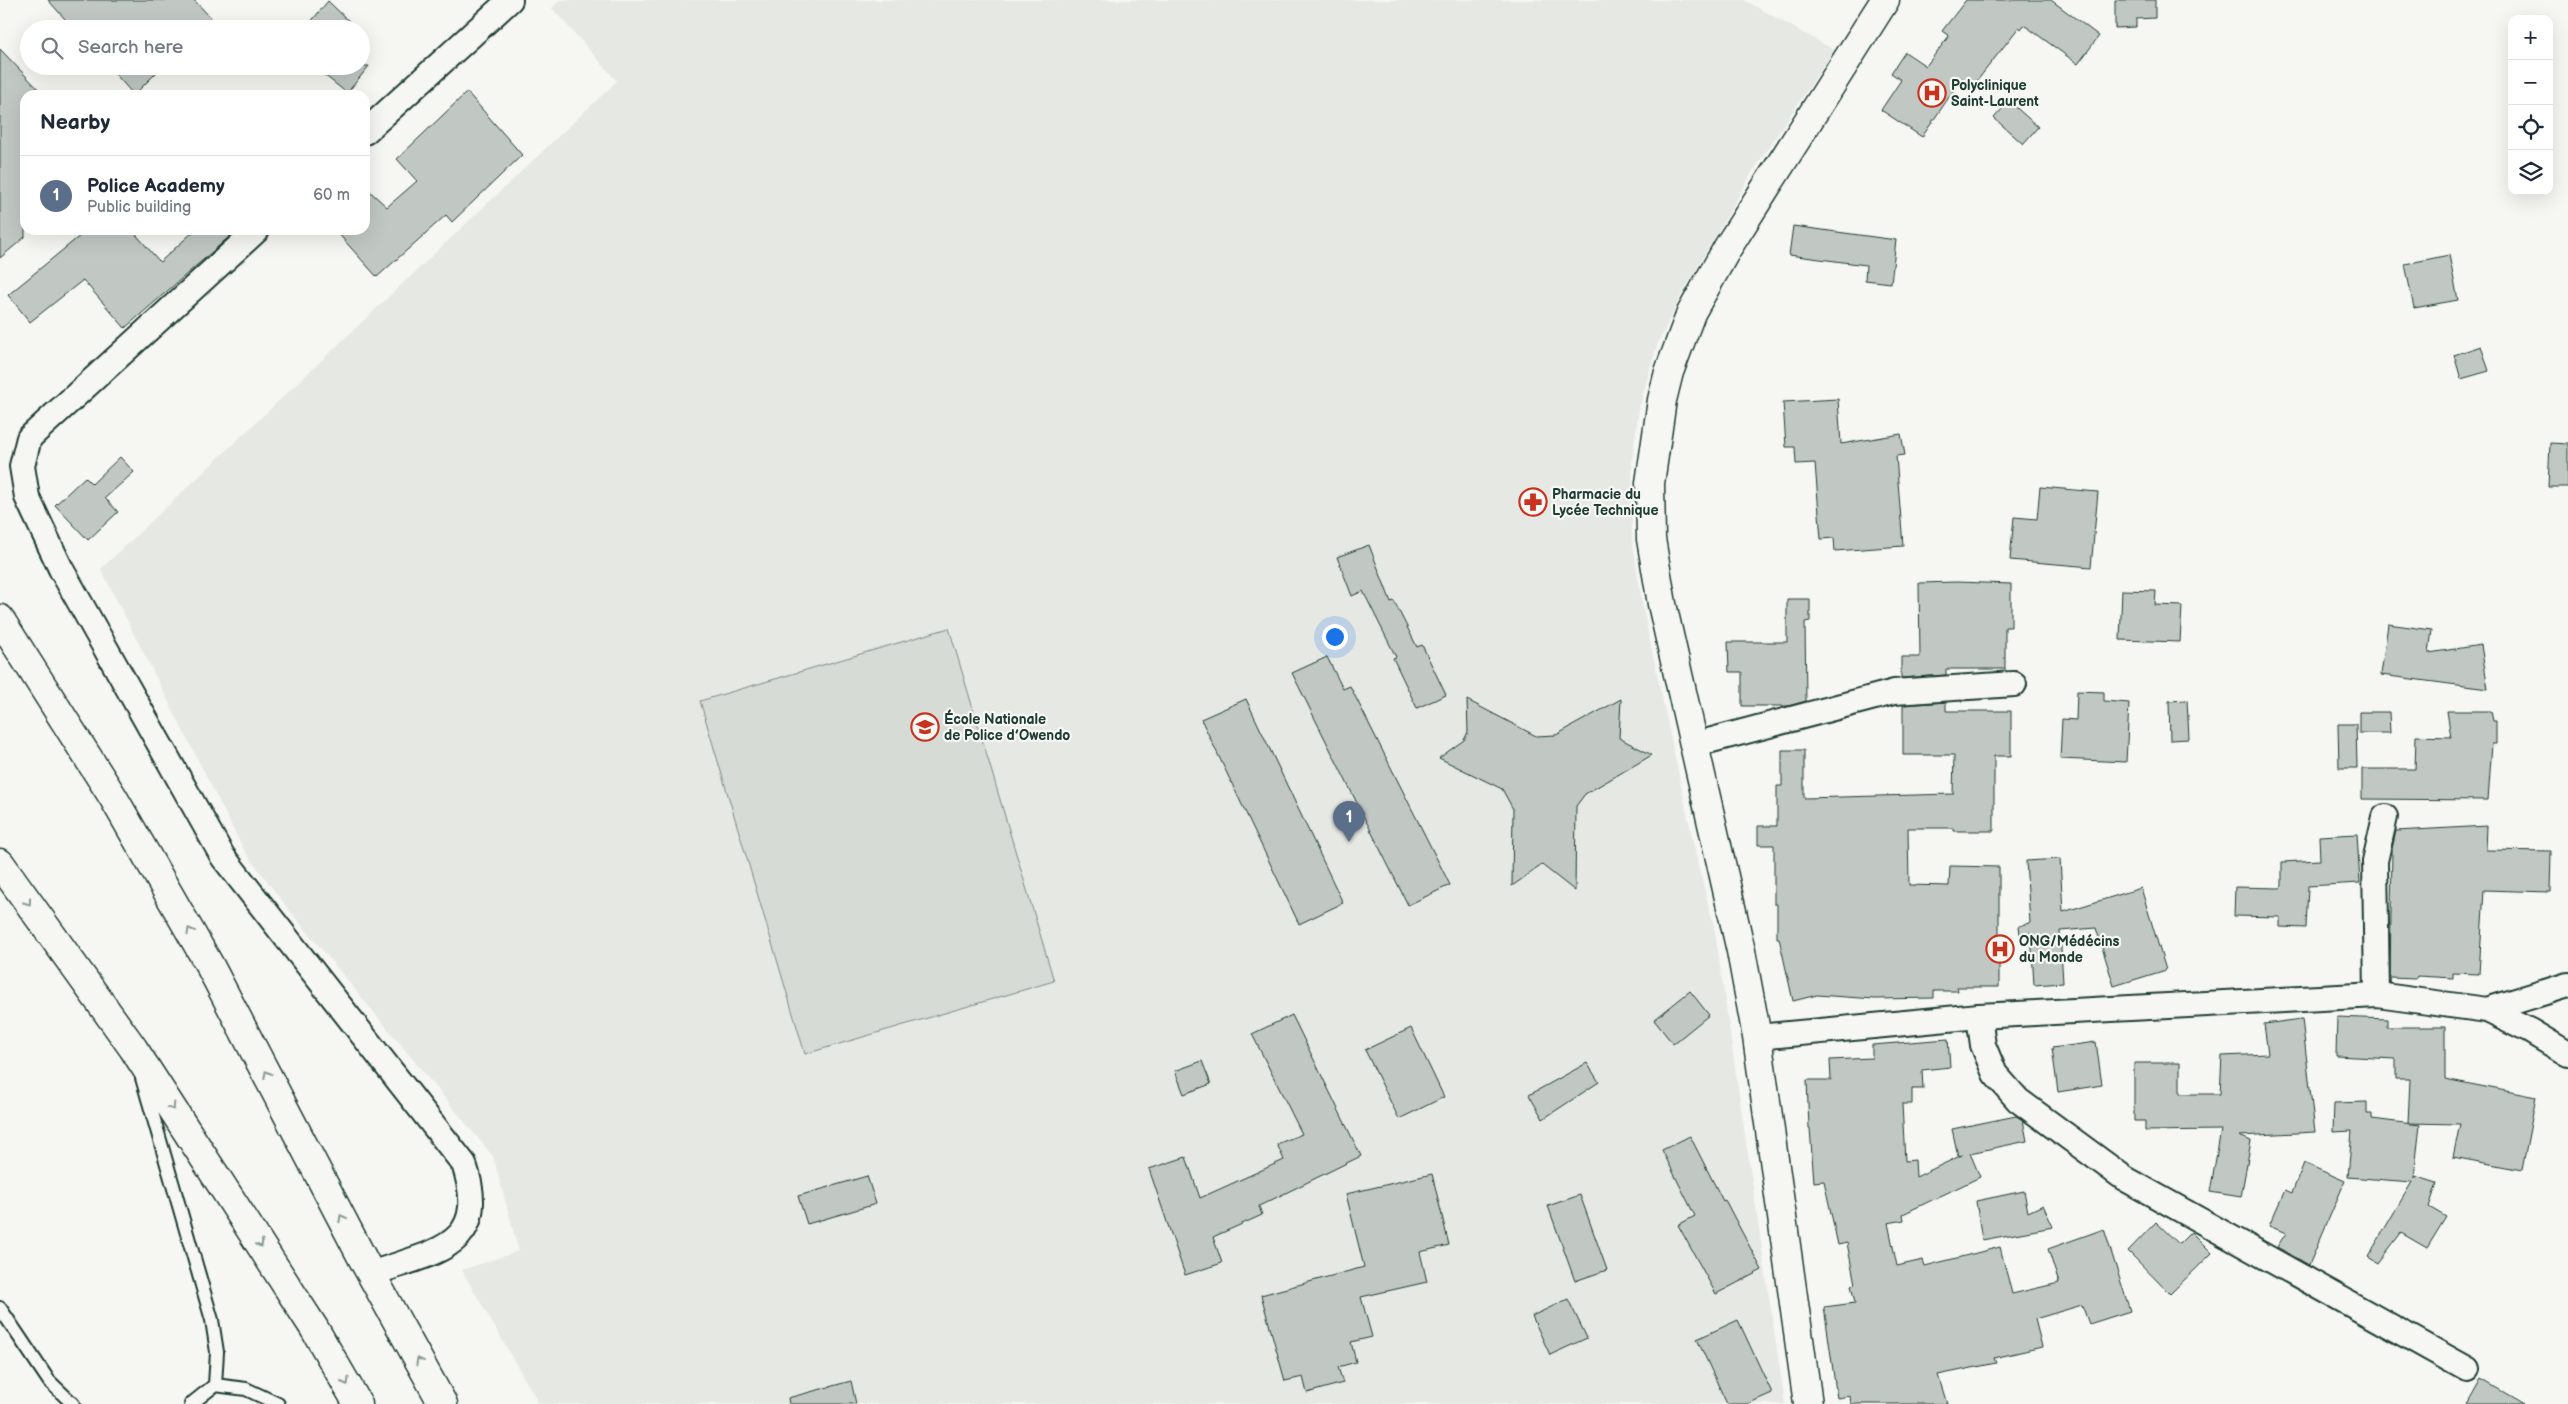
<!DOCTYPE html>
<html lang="en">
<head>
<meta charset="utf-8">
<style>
  :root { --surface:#fff; --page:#f2f2f3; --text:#1f2937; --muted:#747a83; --line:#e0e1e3; --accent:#c8321e }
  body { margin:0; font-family:"Balsamiq Sans",sans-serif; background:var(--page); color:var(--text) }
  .controls { position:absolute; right:15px; top:15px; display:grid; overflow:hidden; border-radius:10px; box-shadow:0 5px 20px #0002 }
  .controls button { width:45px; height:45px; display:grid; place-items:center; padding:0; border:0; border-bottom:1px solid var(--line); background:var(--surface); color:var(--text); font:25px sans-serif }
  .you { position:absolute; left:1334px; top:636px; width:18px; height:18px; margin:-12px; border:4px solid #fff; border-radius:50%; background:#1a73e8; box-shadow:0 0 0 8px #1a73e833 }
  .badge { display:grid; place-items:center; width:32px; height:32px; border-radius:50%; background:var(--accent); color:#fff; font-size:16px; font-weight:700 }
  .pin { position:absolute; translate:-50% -41px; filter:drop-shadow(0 1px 2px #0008) }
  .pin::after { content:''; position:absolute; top:26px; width:18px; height:15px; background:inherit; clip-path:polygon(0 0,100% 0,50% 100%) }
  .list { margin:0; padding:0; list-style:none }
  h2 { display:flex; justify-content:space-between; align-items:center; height:65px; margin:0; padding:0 20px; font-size:21px }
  h2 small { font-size:16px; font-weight:400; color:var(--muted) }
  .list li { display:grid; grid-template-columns:32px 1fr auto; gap:15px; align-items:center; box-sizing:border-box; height:80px; padding:0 20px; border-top:1px solid var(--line) }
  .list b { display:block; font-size:19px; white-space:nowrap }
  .list p { margin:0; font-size:16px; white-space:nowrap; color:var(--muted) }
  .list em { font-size:16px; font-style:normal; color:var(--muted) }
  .icon { flex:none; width:28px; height:28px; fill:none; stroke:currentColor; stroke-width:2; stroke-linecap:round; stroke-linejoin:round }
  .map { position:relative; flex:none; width:2568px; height:1404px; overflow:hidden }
  .search { position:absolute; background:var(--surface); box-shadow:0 5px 20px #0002; left:20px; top:20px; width:350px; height:55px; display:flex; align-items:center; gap:12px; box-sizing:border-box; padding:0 18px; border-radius:28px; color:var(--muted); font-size:19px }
  .panel { position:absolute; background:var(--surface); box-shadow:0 5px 20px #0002; left:20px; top:90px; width:350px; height:145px; border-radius:15px }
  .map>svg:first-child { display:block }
</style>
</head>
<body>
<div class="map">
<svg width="2568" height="1404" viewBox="0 0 2568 1404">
  <rect width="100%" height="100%" fill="#f6f6f2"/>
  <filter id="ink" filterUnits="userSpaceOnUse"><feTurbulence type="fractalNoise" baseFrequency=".02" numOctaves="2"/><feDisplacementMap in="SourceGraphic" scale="10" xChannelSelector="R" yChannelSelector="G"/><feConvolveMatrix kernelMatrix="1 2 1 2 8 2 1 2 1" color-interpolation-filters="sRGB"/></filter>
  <g filter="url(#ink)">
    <!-- built -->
    <polygon fill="#e6e8e4" points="560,0 1744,0 1834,50 1753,171 1682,294 1657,345 1639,408 1632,461 1632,537 1642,604 1699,869 1714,926 1785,1404 539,1404 462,1270 519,1251 493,1156 285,905 244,850 101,569 617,81 552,8"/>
    <!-- green -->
    <polygon fill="#d6dbd6" stroke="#7a8c85" points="949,628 1054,981 805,1054 700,701"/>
    <!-- building -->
    <g fill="#c1c8c3" stroke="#1f3d34">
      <polygon points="48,0 194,0 211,18 201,29 74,29"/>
      <polygon points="1966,0 2051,0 2099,36 2078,64 2024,25 2021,29 2019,27 1973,86 1962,78 1922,137 1881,110 1901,80 1891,73 1905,52 1926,66 1949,36 1942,31"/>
      <polygon points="2115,0 2155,0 2155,18 2136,19 2136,27 2115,28"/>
      <polygon points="328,1 357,29 305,29"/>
      <polygon points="0,49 44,95 25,95 25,237 0,258"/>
      <polygon points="108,66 163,66 134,95"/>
      <polygon points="313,66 369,66 347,93"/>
      <polygon points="467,92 522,155 452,222 446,215 377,277 335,230 365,230 365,187 387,207 417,181 397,159"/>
      <polygon points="2009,101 2038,127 2023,144 1994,118"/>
      <polygon points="1793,226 1896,240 1891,283 1865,280 1866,265 1789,255"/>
      <polygon points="87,230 132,230 160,262 195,230 237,230 125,328 83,280 30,322 8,295"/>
      <polygon points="2449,255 2458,300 2414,308 2405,264"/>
      <polygon points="2481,346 2489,371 2461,379 2454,355"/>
      <polygon points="1838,399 1841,444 1901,434 1905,455 1896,456 1903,546 1835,551 1834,538 1821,539 1815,463 1796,464 1795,447 1786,447 1783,402"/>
      <polygon points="2550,443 2568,444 2568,487 2548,487"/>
      <polygon points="120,457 134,472 105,498 118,512 88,540 55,505 85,477 92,484"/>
      <polygon points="2040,487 2098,492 2091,567 2010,560 2014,517 2037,519"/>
      <polygon points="1369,545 1391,602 1394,601 1417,647 1422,645 1446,695 1417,708 1393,658 1396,657 1363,591 1352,596 1337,557"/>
      <polygon points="1957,582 2011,584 2011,627 2005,627 2005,669 1946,669 1946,675 1901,678 1901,657 1920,657 1919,583"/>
      <polygon points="2122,590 2156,591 2155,605 2182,606 2180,642 2120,640"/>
      <polygon points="1787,599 1810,599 1810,621 1805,622 1806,701 1788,706 1742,706 1742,672 1729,672 1728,642 1787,642"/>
      <polygon points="2388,624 2432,630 2429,653 2481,645 2488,689 2381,675"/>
      <polygon points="1327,657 1343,689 1350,686 1450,885 1408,905 1292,673"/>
      <polygon points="2077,691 2104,692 2104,701 2129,703 2126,762 2060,759 2062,719 2076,720"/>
      <polygon points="1246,699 1343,903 1299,924 1201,719"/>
      <polygon points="1621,699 1619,738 1652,755 1585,794 1576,806 1575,891 1542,865 1512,886 1513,809 1502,789 1439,758 1464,740 1468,732 1467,700 1536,736 1556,735"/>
      <polygon points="2187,700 2189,739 2170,740 2169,701"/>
      <polygon points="1946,702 1946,711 2011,711 2011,756 1994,756 1994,831 1953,831 1953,828 1908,828 1909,885 1949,886 1950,866 1999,867 1999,987 1957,987 1958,991 1934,991 1934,998 1875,999 1817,995 1793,1001 1779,938 1777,938 1777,904 1774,904 1774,845 1758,845 1758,826 1777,826 1777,786 1782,786 1782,750 1804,750 1804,798 1953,794 1954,755 1903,755 1903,705"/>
      <polygon points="2447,711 2491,711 2493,721 2496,721 2496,744 2492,744 2488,800 2362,799 2362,769 2415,769 2416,736 2451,737"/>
      <polygon points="2359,712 2389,712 2390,733 2359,733"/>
      <polygon points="2338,724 2356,724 2357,768 2339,768"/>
      <polygon points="2487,826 2486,850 2551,851 2550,892 2484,890 2479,974 2453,973 2453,978 2417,976 2416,979 2390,978 2392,849 2396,831"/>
      <polygon points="2357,834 2360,883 2308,886 2306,928 2280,927 2280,917 2234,916 2235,887 2280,888 2282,886 2282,862 2320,860 2319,836"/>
      <polygon points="2060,859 2063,912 2141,888 2166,970 2114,986 2096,928 2060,931 2063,983 2034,985 2031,933 2020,934 2019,926 2030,923 2026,861"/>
      <polygon points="1690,991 1709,1015 1673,1044 1654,1020"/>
      <polygon points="1292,1015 1361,1156 1259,1206 1262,1215 1213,1237 1222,1263 1185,1275 1149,1169 1186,1157 1200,1198 1284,1160 1277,1144 1302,1134 1252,1034"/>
      <polygon points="2337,1017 2387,1019 2387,1027 2445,1027 2445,1079 2536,1097 2522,1170 2453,1157 2460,1124 2408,1123 2410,1079 2396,1079 2396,1059 2336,1056"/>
      <polygon points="2302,1019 2315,1132 2239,1136 2251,1141 2241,1197 2210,1192 2221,1130 2145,1131 2145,1121 2134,1121 2134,1063 2180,1063 2180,1094 2220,1094 2222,1056 2268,1054 2264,1024"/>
      <polygon points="1411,1028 1444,1097 1399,1119 1365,1050"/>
      <polygon points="1948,1039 1950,1067 1922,1070 1923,1089 1912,1089 1912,1104 1902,1104 1905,1161 1915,1160 1916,1177 1962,1155 1958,1156 1952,1129 2016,1116 2023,1120 2027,1141 1970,1153 1980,1177 1903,1214 1904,1220 1888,1223 1897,1266 1923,1260 1925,1266 2000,1247 2012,1294 2059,1283 2048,1249 2104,1229 2130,1311 2089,1324 2082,1305 2035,1319 2042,1347 1994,1358 1996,1363 1938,1375 1947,1404 1851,1404 1850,1396 1837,1398 1824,1307 1855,1303 1851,1285 1855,1284 1847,1243 1838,1245 1824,1181 1814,1182 1810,1128 1809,1128 1807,1080 1831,1080 1830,1060 1872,1058 1872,1045"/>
      <polygon points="2096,1042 2102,1085 2058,1092 2052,1048"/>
      <polygon points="1202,1061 1211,1084 1184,1094 1175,1071"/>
      <polygon points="1587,1063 1599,1082 1543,1119 1529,1095"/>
      <polygon points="2367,1102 2367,1114 2372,1114 2372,1119 2420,1125 2414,1178 2415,1176 2437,1183 2429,1207 2446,1217 2427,1248 2401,1233 2378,1263 2368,1257 2412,1182 2348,1177 2352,1131 2333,1132 2334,1103"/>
      <polygon points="1690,1136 1723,1201 1725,1200 1762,1270 1716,1294 1678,1225 1695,1216 1662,1150"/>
      <polygon points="2304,1163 2345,1181 2309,1265 2277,1247 2286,1233 2269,1226 2285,1190 2292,1193"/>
      <polygon points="1432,1174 1449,1245 1420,1252 1427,1282 1361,1297 1372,1337 1351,1342 1356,1362 1338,1367 1343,1383 1307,1393 1303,1377 1285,1381 1261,1295 1364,1267 1346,1194"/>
      <polygon points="867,1176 876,1204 807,1224 798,1196"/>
      <polygon points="2024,1191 2028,1212 2043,1205 2053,1227 1982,1240 1976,1201"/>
      <polygon points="1580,1195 1607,1270 1575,1281 1548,1206"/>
      <polygon points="2156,1222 2179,1244 2191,1232 2212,1253 2170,1294 2128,1251"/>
      <polygon points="1568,1299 1587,1338 1550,1355 1532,1316"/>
      <polygon points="1738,1320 1772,1393 1747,1404 1727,1404 1697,1339"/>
      <polygon points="2481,1379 2524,1404 2467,1404"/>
      <polygon points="851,1381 856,1404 789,1404 788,1398"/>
    </g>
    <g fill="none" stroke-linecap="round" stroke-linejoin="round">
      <!-- service casing -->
      <g stroke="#1f3d34" stroke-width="16">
        <g id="service">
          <polyline points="142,1078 212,1320 217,1352 215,1385"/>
          <polyline points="0,1308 49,1381 73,1404"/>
          <polyline points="191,1404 215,1385 246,1389 278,1404"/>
        </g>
      </g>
      <!-- minor casing -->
      <g stroke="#1f3d34" stroke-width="28">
        <g id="minor">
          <polyline points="365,132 510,0"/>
          <path d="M257 230 29 438 22 466 27 497 61 569 223 857 464 1164C492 1248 434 1251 371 1274"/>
          <polyline points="1693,745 1894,692 2014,684"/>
          <polyline points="2377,995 2375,861 2385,817"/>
          <polyline points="2487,1010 2568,985"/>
          <polyline points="1979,1016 1983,1045 1995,1074 2018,1100 2124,1178 2467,1369"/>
          <polyline points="1757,1037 1979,1016 2377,995 2487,1010 2530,1031 2568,1054"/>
        </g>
      </g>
      <!-- tertiary casing -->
      <g stroke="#1f3d34" stroke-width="31">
        <polyline id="tertiary" points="1808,1404 1757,1037 1741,951 1662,604 1651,539 1650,483 1662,400 1669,372 1691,313 1728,247 1885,0"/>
      </g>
      <!-- trunk casing -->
      <g stroke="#1f3d34" stroke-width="31">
        <g id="trunk">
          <polyline points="0,619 113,797 210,966 366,1265 443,1404"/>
          <polyline points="0,863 133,1048 314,1328 358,1404"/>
        </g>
      </g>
      <!-- service -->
      <use href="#service" stroke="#f6f6f2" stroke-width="12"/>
      <!-- minor -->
      <use href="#minor" stroke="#f6f6f2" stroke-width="24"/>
      <!-- tertiary -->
      <use href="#tertiary" stroke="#f6f6f2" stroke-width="28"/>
      <!-- trunk -->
      <use href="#trunk" stroke="#f6f6f2" stroke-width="28"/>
    </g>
    <!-- one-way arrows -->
    <defs><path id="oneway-chevron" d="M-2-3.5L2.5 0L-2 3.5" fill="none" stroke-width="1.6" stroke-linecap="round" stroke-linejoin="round" transform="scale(1.25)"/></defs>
    <g stroke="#8a9a93">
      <use href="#oneway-chevron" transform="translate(28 902) rotate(54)"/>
      <use href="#oneway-chevron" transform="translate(190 931) rotate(-120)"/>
      <use href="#oneway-chevron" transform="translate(267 1074) rotate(-118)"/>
      <use href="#oneway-chevron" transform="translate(172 1107) rotate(57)"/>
      <use href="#oneway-chevron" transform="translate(342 1218) rotate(-118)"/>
      <use href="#oneway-chevron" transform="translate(260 1244) rotate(57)"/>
      <use href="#oneway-chevron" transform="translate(419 1361) rotate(-119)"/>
      <use href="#oneway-chevron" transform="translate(346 1382) rotate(60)"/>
    </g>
  </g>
  <!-- icons -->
  <defs>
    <g id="hospital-ring" transform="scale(1.4375)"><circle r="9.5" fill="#f6f6f2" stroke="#c8321e" stroke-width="1.5"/><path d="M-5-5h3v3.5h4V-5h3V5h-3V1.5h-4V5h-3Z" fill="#c8321e"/></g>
    <g id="pharmacy-ring" transform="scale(1.4375)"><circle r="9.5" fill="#f6f6f2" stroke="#c8321e" stroke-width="1.5"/><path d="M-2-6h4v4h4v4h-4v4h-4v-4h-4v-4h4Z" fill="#c8321e"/></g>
    <g id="school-ring" transform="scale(1.4375)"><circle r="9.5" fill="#f6f6f2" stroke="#c8321e" stroke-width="1.5"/><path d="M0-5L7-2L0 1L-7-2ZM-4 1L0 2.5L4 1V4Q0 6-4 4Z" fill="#c8321e"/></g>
  </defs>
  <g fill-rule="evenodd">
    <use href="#hospital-ring" x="1932" y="93"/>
    <use href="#pharmacy-ring" x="1533" y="502"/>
    <use href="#school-ring" x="925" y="727"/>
    <use href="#hospital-ring" x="2000" y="949"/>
  </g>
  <g text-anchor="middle" stroke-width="4.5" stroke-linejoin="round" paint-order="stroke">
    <!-- poi labels -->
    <g font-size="14" font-weight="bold" fill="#1f3d34" stroke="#f6f6f2" text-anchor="start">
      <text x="1951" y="90">Polyclinique<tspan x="1951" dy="16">Saint-Laurent</tspan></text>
      <text x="1552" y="499">Pharmacie du<tspan x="1552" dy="16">Lycée Technique</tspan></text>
      <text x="944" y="724">École Nationale<tspan x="944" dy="16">de Police d’Owendo</tspan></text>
      <text x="2019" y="946">ONG/Médécins<tspan x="2019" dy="16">du Monde</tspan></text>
    </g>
  </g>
</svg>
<div class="controls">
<button>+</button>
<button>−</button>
<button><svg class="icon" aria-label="locate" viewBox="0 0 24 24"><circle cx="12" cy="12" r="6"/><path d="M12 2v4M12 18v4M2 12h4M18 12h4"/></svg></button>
<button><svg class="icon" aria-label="layers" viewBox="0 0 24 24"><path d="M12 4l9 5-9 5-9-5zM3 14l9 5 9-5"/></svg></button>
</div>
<div class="you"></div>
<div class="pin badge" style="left:1349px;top:842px;background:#5c6f8a">1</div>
<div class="search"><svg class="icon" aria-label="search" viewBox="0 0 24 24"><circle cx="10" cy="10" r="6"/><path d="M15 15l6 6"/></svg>Search here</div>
<section class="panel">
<h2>Nearby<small></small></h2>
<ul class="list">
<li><span class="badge" style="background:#5c6f8a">1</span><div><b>Police Academy</b><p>Public building</p></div><em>60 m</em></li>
</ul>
</section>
</div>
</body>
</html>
